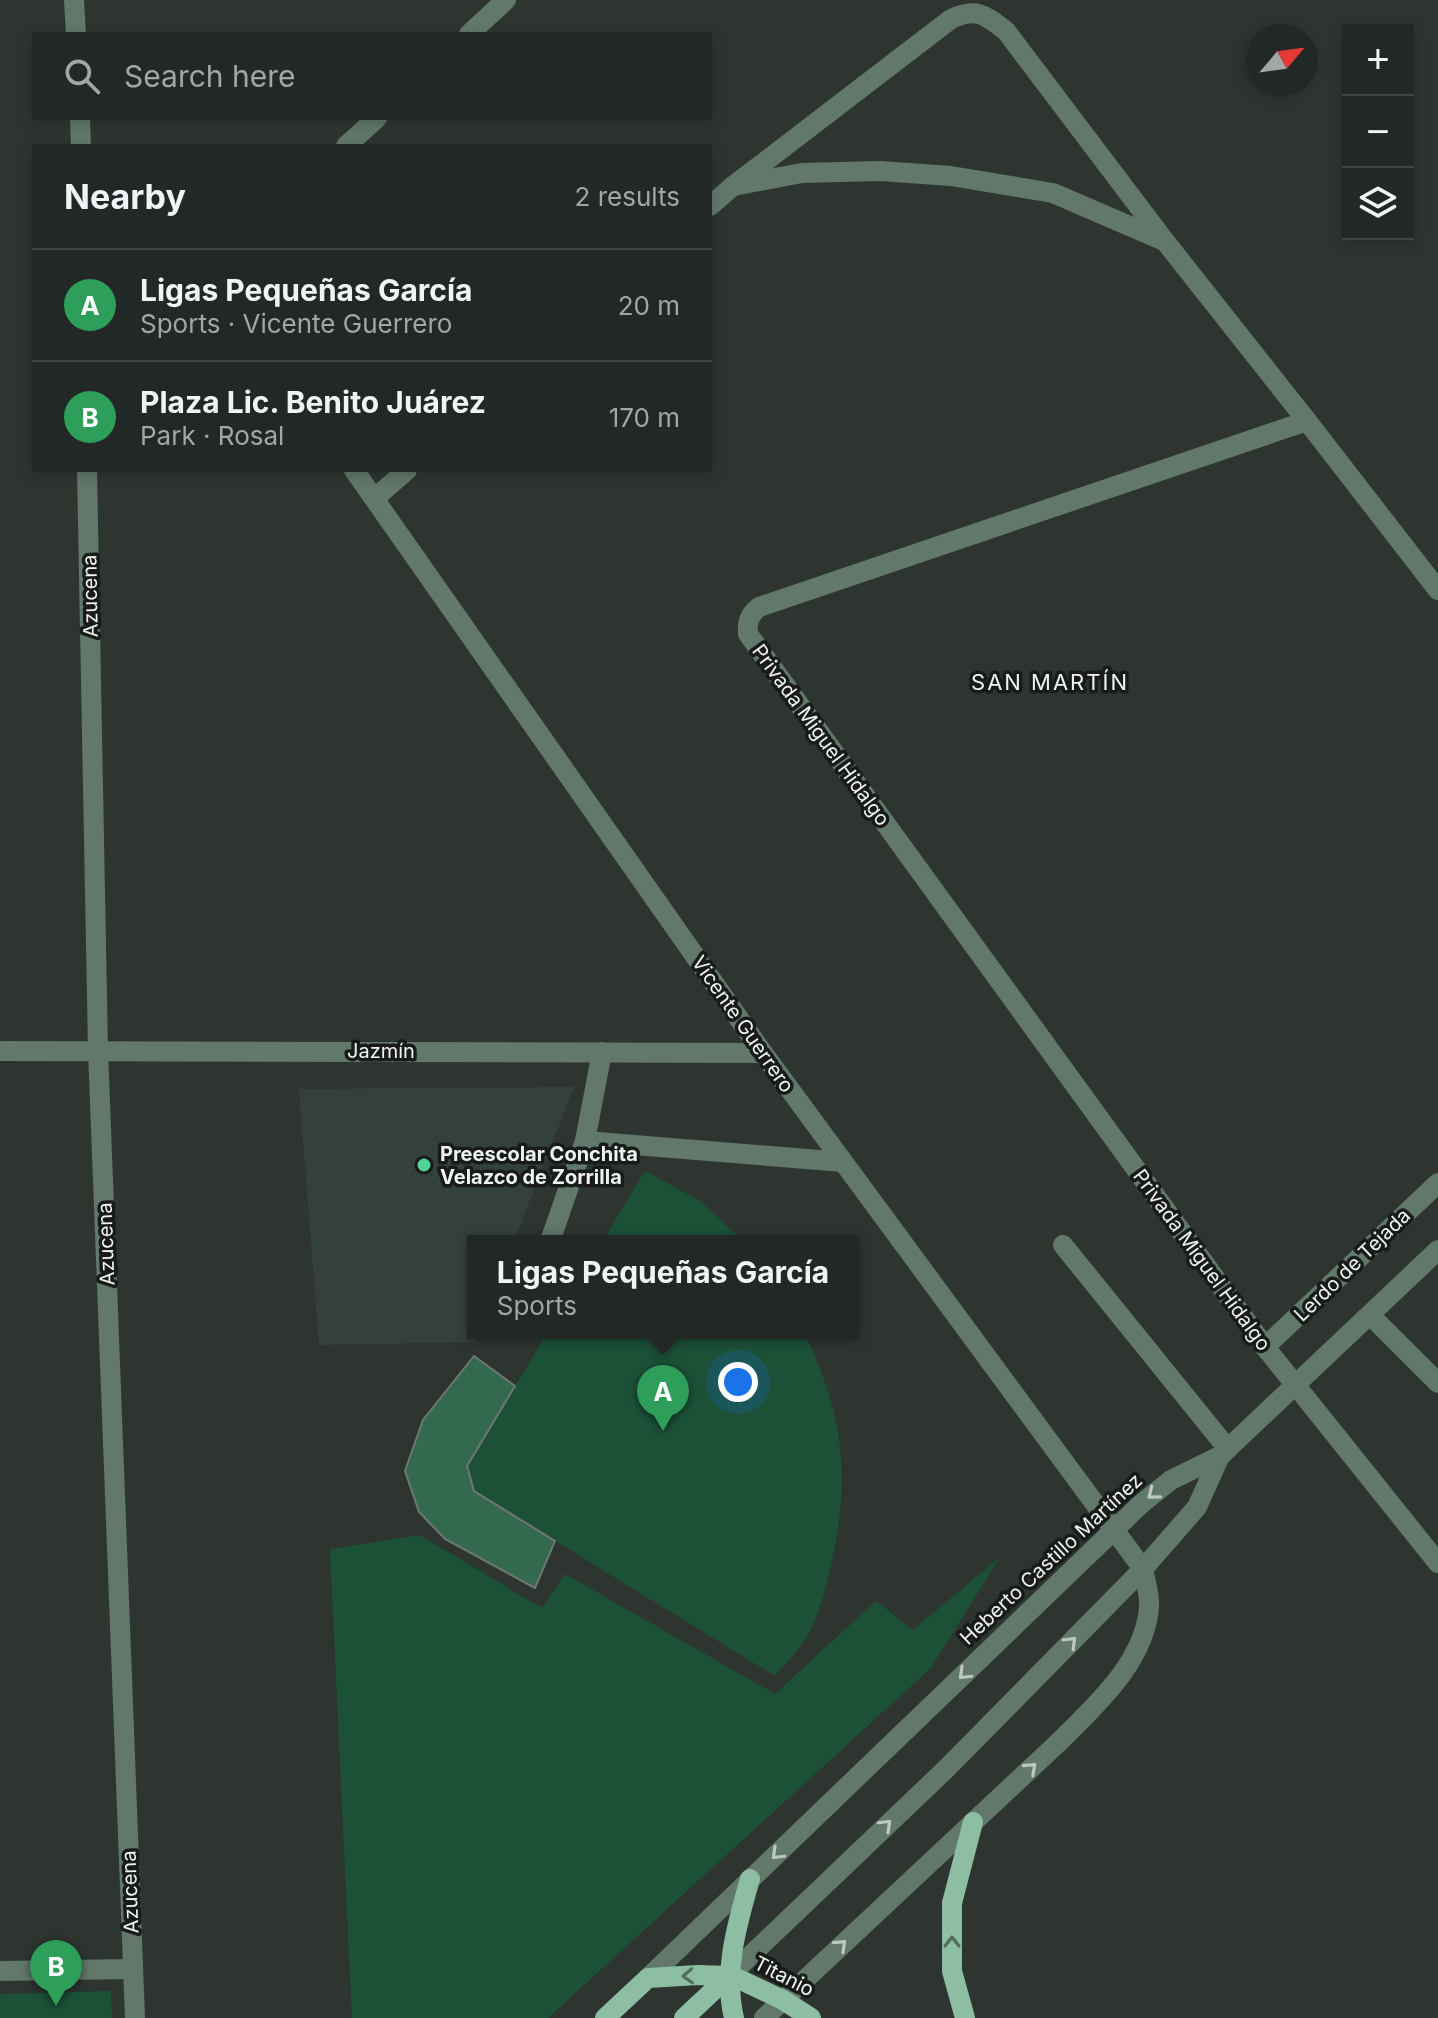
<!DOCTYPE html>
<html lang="en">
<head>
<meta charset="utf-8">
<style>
  :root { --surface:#222825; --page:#2a302d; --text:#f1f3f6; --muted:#a2a6a7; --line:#3f4442; --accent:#ea580c }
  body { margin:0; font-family:Inter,sans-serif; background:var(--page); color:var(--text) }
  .controls { position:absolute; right:24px; top:24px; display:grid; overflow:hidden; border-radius:0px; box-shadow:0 4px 12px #0003 }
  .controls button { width:72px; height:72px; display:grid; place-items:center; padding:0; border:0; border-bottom:2px solid var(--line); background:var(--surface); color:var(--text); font:40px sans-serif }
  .compass { position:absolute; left:1246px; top:24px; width:72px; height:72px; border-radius:50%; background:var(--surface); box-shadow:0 4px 12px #0003; rotate:61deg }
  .you { position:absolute; left:738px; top:1382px; width:28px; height:28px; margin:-20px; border:6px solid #fff; border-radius:50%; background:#1a73e8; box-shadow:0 0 0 12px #1a73e833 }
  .badge { display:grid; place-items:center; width:52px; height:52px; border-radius:50%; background:var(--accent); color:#fff; font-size:26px; font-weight:700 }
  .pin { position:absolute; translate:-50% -66px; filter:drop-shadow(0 2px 4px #0008) }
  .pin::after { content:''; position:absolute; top:42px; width:28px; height:24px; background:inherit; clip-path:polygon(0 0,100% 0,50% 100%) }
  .popup { position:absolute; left:467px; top:1235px; width:392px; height:104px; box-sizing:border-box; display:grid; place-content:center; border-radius:0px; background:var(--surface); filter:drop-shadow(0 2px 6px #0005); font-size:26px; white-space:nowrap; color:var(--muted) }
  .popup b { font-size:30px; color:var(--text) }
  .popup::after { content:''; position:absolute; left:50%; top:100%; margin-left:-16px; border:16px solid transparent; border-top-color:var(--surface) }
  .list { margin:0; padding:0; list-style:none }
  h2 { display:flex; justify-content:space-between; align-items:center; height:104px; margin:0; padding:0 32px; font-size:34px }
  h2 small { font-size:26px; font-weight:400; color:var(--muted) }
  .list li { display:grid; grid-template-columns:52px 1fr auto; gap:24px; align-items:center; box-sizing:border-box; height:112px; padding:0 32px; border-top:2px solid var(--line) }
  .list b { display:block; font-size:30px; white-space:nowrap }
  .list p { margin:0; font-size:26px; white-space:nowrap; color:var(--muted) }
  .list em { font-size:26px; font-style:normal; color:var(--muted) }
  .icon { flex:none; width:44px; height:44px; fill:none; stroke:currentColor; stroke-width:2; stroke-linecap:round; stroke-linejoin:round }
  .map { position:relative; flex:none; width:1438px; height:2018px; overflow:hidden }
  .search { position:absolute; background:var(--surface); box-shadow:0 4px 12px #0003; left:32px; top:32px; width:680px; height:88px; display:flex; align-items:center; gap:20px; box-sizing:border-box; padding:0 28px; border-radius:0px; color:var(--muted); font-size:30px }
  .panel { position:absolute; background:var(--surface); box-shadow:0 4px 12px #0003; left:32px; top:144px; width:680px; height:328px; border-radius:0px }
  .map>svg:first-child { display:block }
</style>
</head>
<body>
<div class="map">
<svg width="1438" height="2018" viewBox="0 0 1438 2018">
  <rect width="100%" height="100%" fill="#2e3531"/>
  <!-- built -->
  <polygon fill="#34413a" points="574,1087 514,1241 473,1241 473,1333 478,1333 474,1342 319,1345 299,1089"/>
  <!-- green -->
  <g fill="#1c5138">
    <polygon points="645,1171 700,1201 743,1241 603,1241"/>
    <path d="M547 1333H804C845 1416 851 1480 830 1569 824 1594 817 1622 802 1644 794 1655 784 1666 775 1676L474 1491 467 1466Z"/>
    <polygon points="420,1535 542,1608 565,1574 775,1694 876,1601 913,1630 1000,1557 931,1668 548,2018 352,2018 330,1549"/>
    <polygon points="111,1991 112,2018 0,2018 0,1994"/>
  </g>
  <!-- building -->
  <polygon fill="#336a4f" stroke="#6f7772" stroke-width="2" points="474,1356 515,1386 467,1466 474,1491 555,1541 535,1588 445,1539 419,1512 405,1471 423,1420"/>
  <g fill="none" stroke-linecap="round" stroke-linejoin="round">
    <!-- minor -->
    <g stroke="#61786b" stroke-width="20">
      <polyline points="74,0 76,34"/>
      <polyline points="469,34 506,0"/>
      <polyline points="80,118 81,146"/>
      <polyline points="346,146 377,118"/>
      <path d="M733 186 951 19C977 7 985 15 1006 31L1164 240 1307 421"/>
      <polyline points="710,206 733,186 802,173 880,171 951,176 1053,193 1162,240"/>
      <polyline points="87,470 98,1050 135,2018"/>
      <path d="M354 470 763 1053 1143 1569C1145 1581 1150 1594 1149 1606 1146 1661 1095 1706 1059 1742L764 2018"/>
      <polyline points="375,498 407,470"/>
      <path d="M1438 590 1307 421 759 607C749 615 747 622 748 634L1265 1347 1438 1563"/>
      <polyline points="0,1051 763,1053"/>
      <polyline points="585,1141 602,1052"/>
      <polyline points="550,1241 585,1141 843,1162"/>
      <polyline points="1063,1245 1228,1449"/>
      <polyline points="1370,1315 1438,1383"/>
      <polyline points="1265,1347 1438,1183"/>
      <polyline points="0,1971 133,1969"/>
      <polyline points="729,1976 946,1769 1143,1569 1197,1507 1220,1456"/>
      <polyline points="648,1978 1141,1504 1171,1480 1220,1456 1438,1250"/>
    </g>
    <!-- major -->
    <g stroke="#8dbda2" stroke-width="20">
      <polyline points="605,2018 648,1978 698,1975 729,1976 743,1981 783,2000 811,2018"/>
      <polyline points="684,2018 729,1976"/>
      <path d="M734 2018C723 1972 737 1924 750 1879"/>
      <polyline points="965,2018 952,1971 952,1903 973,1822"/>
    </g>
  </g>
  <!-- one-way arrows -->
  <defs><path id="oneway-chevron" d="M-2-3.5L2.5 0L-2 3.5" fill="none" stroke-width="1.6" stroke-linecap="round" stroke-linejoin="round" transform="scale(2)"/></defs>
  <g stroke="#bdc8c1">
    <use href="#oneway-chevron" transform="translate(1153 1494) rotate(141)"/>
    <use href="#oneway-chevron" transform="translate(1071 1642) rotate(-45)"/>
    <use href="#oneway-chevron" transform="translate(964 1674) rotate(136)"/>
    <use href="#oneway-chevron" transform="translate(1031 1768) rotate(-43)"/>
    <use href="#oneway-chevron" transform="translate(886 1825) rotate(-44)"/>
    <use href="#oneway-chevron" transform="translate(777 1854) rotate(136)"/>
    <use href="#oneway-chevron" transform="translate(841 1945) rotate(-43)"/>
  </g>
  <g stroke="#526c5e">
    <use href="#oneway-chevron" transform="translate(952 1942) rotate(-90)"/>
    <use href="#oneway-chevron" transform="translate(688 1976) rotate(177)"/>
  </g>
  <!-- markers -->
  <circle fill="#51d397" stroke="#181b19" stroke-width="3" cx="424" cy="1165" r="8"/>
  <g text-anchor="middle" stroke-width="7" stroke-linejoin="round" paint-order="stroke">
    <!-- street labels -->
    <g font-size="20" fill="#eef3f0" stroke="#181b19">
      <text transform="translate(90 596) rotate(-91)" y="7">Azucena</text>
      <text transform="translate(821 735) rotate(54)" y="7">Privada Miguel Hidalgo</text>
      <text transform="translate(743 1024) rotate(55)" y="7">Vicente Guerrero</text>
      <text x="381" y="1058">Jazmín</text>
      <text transform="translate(106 1244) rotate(-92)" y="7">Azucena</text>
      <text transform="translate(1202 1260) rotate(54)" y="7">Privada Miguel Hidalgo</text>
      <text transform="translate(1352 1265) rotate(-44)" y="7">Lerdo de Tejada</text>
      <text transform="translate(1051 1559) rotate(-43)" y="7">Heberto Castillo Martínez</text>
      <text transform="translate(130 1892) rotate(-92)" y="7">Azucena</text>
      <text transform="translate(784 1976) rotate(27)" y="7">Titanio</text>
    </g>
    <!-- poi labels -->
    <g font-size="20" font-weight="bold" fill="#eef3f0" stroke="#181b19" text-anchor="start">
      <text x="440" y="1161">Preescolar Conchita<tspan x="440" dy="23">Velazco de Zorrilla</tspan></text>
    </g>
    <!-- neighbourhood labels -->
    <g font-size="22" letter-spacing="2" fill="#eef3f0" stroke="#181b19">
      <text x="1050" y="690">SAN MARTÍN</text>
    </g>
  </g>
</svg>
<div class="controls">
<button>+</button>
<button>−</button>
<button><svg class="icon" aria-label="layers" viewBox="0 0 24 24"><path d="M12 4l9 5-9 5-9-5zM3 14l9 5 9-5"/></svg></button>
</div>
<svg class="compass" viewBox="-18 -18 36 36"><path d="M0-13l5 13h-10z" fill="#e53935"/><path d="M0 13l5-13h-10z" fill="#a2a6a7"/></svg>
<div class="you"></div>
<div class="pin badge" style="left:663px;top:1431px;background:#2e9e5b">A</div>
<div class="popup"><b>Ligas Pequeñas García</b>Sports</div>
<div class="pin badge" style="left:56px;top:2006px;background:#2e9e5b">B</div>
<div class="search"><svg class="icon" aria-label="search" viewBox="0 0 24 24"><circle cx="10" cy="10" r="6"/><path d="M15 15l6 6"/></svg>Search here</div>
<section class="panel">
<h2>Nearby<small>2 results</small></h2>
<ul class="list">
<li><span class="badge" style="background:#2e9e5b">A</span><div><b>Ligas Pequeñas García</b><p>Sports · Vicente Guerrero</p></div><em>20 m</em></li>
<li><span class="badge" style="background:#2e9e5b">B</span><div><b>Plaza Lic. Benito Juárez</b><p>Park · Rosal</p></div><em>170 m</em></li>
</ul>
</section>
</div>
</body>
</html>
